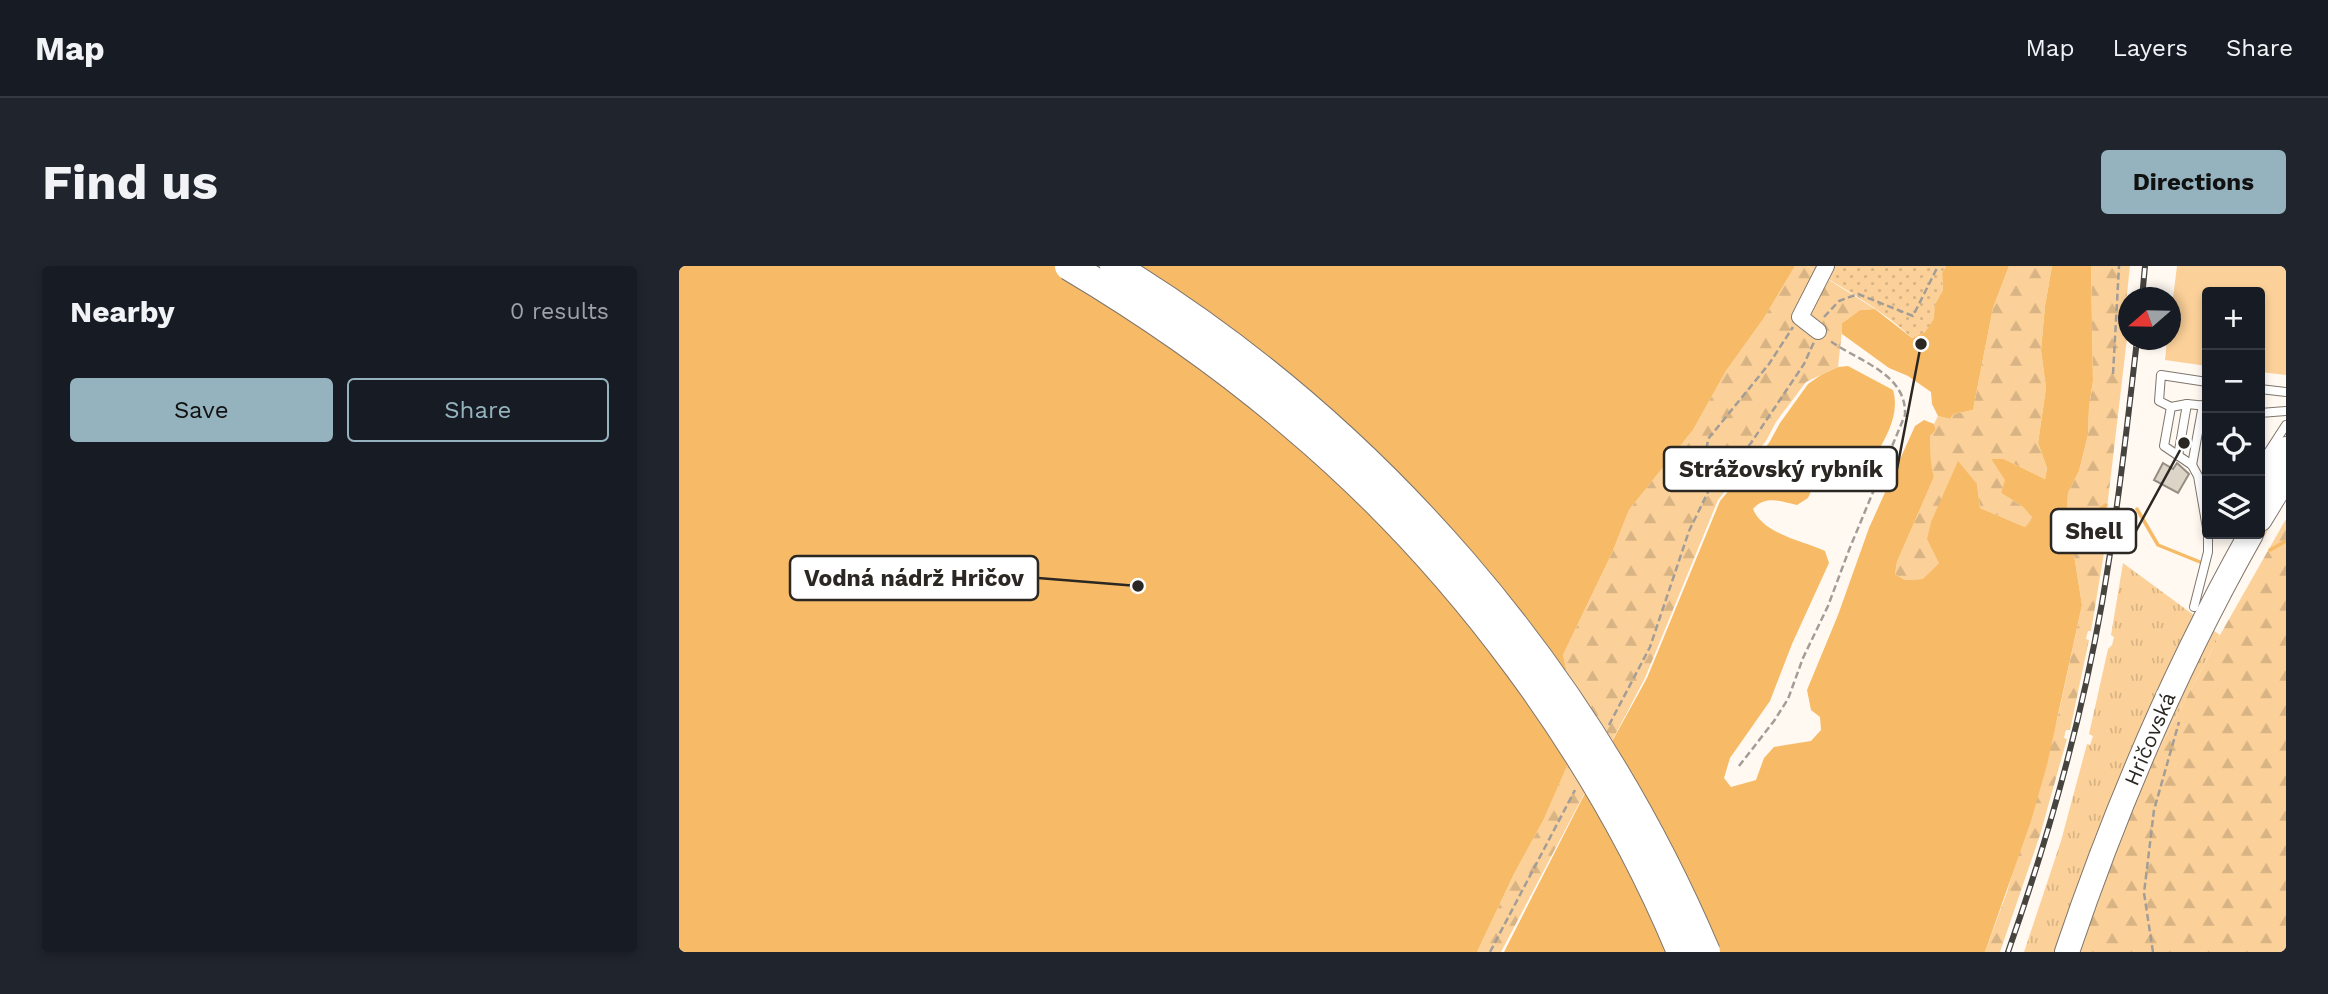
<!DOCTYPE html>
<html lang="en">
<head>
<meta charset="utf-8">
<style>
  :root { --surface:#171b24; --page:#20242c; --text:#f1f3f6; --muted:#9ea1a6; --line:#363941; --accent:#95b3be }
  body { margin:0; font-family:"Work Sans",sans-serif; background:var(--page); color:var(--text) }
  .controls { position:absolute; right:21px; top:21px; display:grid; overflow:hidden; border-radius:7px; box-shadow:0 4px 10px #0003 }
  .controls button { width:63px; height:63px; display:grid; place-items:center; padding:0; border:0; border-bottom:2px solid var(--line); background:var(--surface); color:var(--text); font:35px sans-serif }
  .compass { position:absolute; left:1439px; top:21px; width:63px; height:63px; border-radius:50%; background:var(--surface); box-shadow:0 4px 10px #0003; rotate:250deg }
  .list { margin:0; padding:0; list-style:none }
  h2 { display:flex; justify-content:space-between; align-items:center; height:91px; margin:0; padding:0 28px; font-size:30px }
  h2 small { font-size:23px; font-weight:400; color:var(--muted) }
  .actions { display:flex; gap:14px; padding:21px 28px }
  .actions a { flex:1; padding:16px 0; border:2px solid var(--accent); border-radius:7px; text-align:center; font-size:24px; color:var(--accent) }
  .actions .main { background:var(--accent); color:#111 }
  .icon { flex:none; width:38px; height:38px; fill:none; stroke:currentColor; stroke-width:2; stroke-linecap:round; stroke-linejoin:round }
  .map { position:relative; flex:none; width:1607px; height:686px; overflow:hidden; border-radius:7px }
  header { display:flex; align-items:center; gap:42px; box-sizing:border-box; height:98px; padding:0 35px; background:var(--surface); border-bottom:2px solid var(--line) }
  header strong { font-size:33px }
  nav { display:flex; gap:38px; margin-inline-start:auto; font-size:24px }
  .intro { display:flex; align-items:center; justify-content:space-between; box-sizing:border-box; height:168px; padding:0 42px }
  h1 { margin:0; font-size:49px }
  .button { padding:18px 32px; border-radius:7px; background:var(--accent); color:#111; font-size:24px; font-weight:700 }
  main { display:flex; gap:42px; padding:0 42px }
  aside { flex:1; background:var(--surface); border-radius:7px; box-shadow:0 4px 10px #0003 }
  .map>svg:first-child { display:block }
</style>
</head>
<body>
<header>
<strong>Map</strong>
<nav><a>Map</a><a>Layers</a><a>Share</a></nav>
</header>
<div class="intro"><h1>Find us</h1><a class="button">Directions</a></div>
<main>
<aside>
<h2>Nearby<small>0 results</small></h2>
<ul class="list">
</ul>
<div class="actions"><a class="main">Save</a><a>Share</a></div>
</aside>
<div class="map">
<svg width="1607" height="686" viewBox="0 0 1607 686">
  <defs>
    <pattern id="grass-tufts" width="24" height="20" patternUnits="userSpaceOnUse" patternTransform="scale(1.75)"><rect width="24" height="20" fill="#fcd199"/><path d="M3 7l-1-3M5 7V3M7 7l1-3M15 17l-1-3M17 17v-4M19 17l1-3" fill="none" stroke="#d8b384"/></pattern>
    <pattern id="forest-firs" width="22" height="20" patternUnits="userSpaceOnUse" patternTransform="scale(1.75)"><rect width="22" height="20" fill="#fcd199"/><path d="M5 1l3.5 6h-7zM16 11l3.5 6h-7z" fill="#d8b384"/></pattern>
    <pattern id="garden-dots" width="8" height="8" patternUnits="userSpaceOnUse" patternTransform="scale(1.75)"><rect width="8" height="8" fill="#fcd199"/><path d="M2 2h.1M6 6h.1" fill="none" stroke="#d8b384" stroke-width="1.8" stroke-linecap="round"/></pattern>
  </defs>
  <rect width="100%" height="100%" fill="#fff9f2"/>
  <!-- grass -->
  <polygon fill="url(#grass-tufts)" points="1597,241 1600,244 1534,364 1541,369 1457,526 1396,686 1345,686 1382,575 1408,478 1411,479 1414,470 1410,468 1429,383 1433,379 1435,371 1432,369 1444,297 1531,361"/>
  <!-- forest -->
  <g fill="url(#forest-firs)">
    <polygon points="1116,0 1128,0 1196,43 1181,44 1164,56 1159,101 1127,116 1097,156 1087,175 1039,234 966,412 822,686 798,686 835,608 865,553 889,498 893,429 884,389 933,287 950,244 1014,164 1047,105 1085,52"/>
    <polygon points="1330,0 1373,0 1366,40 1362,84 1367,122 1359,177 1368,202 1366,213 1325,193 1312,193 1327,214 1322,227 1343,240 1355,252 1346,261 1301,242 1298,218 1260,297 1245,313 1226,314 1216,308 1218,296 1255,211 1251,197 1251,170 1257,164 1255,158 1259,150 1271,153 1275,148 1294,144 1314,42"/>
    <polygon points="1412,0 1451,0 1446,47 1449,47 1449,64 1425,268 1428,269 1412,365 1409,365 1407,373 1410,374 1391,464 1387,464 1385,472 1388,473 1361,569 1321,686 1306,686 1328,626 1379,450 1403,339 1388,245 1389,227 1400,205 1409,169 1410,141 1414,115"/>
    <polygon points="1607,253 1607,686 1396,686 1457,526 1541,369"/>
  </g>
  <!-- garden -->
  <path fill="url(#garden-dots)" d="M1128 0H1267L1263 7 1264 24 1256 38V53L1246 66 1233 72C1203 43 1163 22 1128 0Z"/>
  <!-- pitch -->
  <polygon fill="#fcd199" points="1498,0 1607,0 1607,109 1581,106 1581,26 1528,26 1528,100 1486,94 1488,74 1492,74 1492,48"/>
  <!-- water -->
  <g fill="#f7bb67">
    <polygon points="0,0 1116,0 1085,52 1047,105 1014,164 950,244 933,287 884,389 893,429 889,498 865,553 835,608 798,686 0,686"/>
    <polygon points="1267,0 1330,0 1314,42 1294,144 1275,148 1271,153 1259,150 1253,138 1252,126 1229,110 1210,102 1163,68 1163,57 1181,44 1196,43 1233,72 1246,66 1255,53 1256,38 1264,24 1263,7"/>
    <path d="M1373 0H1412L1414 115 1410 141 1409 169 1400 205 1389 227 1388 245 1403 339 1368 499 1352 555 1306 686H825L925 490 968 412 1041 235 1090 177 1101 157 1129 118 1142 109 1159 101 1169 100 1214 124C1221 147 1208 170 1196 190 1181 194 1170 191 1158 183H1151L1129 232 1118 239C1101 235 1086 229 1074 243 1084 268 1124 275 1146 285L1150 297 1113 378 1091 435 1051 492 1045 512 1052 521 1077 514 1085 492 1095 481 1132 475 1142 464 1141 451 1132 444 1128 424 1159 349 1190 262 1236 160 1245 154 1255 158 1257 164 1251 170C1251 184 1251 197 1255 211L1218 296 1216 308 1226 314 1244 313 1260 297 1248 273 1252 256 1279 195 1298 218 1301 242 1346 261 1354 252 1343 240 1322 227 1326 214 1312 193H1325L1366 213 1368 202 1359 177 1367 122 1362 84 1366 40Z"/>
  </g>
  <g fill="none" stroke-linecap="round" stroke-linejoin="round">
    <!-- stream -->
    <g stroke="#f7bb67" stroke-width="3.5">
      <polyline points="1458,243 1479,279 1521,296"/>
      <polyline points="1388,245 1420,244 1427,239"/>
      <polyline points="1591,284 1607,275"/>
    </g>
  </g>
  <!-- building -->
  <polygon fill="#ddd4c8" stroke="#968d82" stroke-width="2" points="1484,197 1494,203 1498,197 1510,208 1499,227 1475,214"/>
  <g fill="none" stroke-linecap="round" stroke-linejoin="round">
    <!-- lane casing -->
    <g stroke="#7f766c" stroke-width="10">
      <g id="lane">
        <polyline points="1581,123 1607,126"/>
        <polyline points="1528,140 1508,138 1492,141 1485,180 1513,199 1519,210 1528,262"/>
        <polyline points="1492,141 1480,135 1482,109 1528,116"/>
        <polyline points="1581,147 1607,145"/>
        <polyline points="1499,190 1508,138"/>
        <polyline points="1513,199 1524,139"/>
        <polyline points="1581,199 1607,159"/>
        <polyline points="1515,341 1529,286 1529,268"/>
      </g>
    </g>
    <!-- street casing -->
    <g stroke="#7f766c" stroke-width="18">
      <polyline id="street" points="1139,65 1121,51 1147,0"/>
    </g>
    <!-- primary casing -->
    <g stroke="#7f766c" stroke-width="26">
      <g id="primary">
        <polyline points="1581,225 1607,183"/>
        <polyline points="1581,253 1606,212"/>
        <path d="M1388 686C1437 541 1497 401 1572 268"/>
      </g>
    </g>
    <!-- path -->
    <g stroke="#a29d97" stroke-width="2.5" stroke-dasharray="7 3.5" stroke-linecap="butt">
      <polyline points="1145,51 1160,35 1179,28 1234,50 1259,0"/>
      <polyline points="1434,108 1440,0"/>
      <polyline points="1043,209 1027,187 1029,173 1090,98 1114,61"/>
      <polyline points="930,459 971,381 1010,265 1029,226 1072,177 1125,98 1135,76"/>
      <path d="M1060 500 1095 455 1109 433 1124 392 1149 340 1170 284 1226 149C1228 107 1178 95 1150 74"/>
      <polyline points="811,686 896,524"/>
      <polyline points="1474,686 1465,627 1475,544 1500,456"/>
    </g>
    <!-- lane -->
    <use href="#lane" stroke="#fff" stroke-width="8"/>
    <!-- street -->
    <use href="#street" stroke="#fff" stroke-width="16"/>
    <!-- primary -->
    <use href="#primary" stroke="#fff" stroke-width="24"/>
    <!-- rail casing -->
    <g stroke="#47433f" stroke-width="6">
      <g id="rail">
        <polyline points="1463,32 1466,0"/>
        <path d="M1329 686C1369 573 1402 456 1423 337 1438 250 1448 162 1458 74"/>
      </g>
    </g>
    <!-- rail -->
    <use href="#rail" stroke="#fff" stroke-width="3.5" stroke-dasharray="10" stroke-linecap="butt"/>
    <!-- highway-bridge casing -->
    <g stroke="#7f766c" stroke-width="30" stroke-linecap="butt">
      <g id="highway-bridge">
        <path d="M390 0C469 47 544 99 614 159 778 297 920 488 1002 686"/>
        <path d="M435 0C697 160 907 404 1027 686"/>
      </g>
    </g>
    <!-- highway-bridge -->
    <use href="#highway-bridge" stroke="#fff" stroke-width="28"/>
  </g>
  <g text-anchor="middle" stroke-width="7" stroke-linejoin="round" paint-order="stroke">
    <!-- street labels -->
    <g font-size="21" fill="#2b2723" stroke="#fff">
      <text transform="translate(1471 473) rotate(-67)" y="7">Hričovská</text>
    </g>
  </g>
  <!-- callouts -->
  <path fill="none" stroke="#2b2723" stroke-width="2.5" d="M1242 78L1218 203M1505 177L1457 265M459 320L359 312"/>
  <g fill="#2b2723" stroke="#fff" stroke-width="2.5">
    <circle cx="1242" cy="78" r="7"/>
    <circle cx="1505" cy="177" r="7"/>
    <circle cx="459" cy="320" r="7"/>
  </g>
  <g fill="#fff" stroke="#2b2723" stroke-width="2.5">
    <rect x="985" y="181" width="233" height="44" rx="7"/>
    <rect x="1372" y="243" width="85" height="44" rx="7"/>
    <rect x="111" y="290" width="248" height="44" rx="7"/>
  </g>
  <g font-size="23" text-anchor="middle" font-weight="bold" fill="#2b2723">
    <text x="1102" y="211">Strážovský rybník</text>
    <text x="1415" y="273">Shell</text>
    <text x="235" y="320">Vodná nádrž Hričov</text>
  </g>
</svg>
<div class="controls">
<button>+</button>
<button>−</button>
<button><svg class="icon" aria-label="locate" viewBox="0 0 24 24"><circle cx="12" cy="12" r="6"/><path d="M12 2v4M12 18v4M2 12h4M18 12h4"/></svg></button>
<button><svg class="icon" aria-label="layers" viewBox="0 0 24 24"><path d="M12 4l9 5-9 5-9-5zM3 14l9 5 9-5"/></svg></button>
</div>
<svg class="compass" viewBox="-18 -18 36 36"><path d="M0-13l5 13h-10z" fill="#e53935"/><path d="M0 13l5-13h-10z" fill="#9ea1a6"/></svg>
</div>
</main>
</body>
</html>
